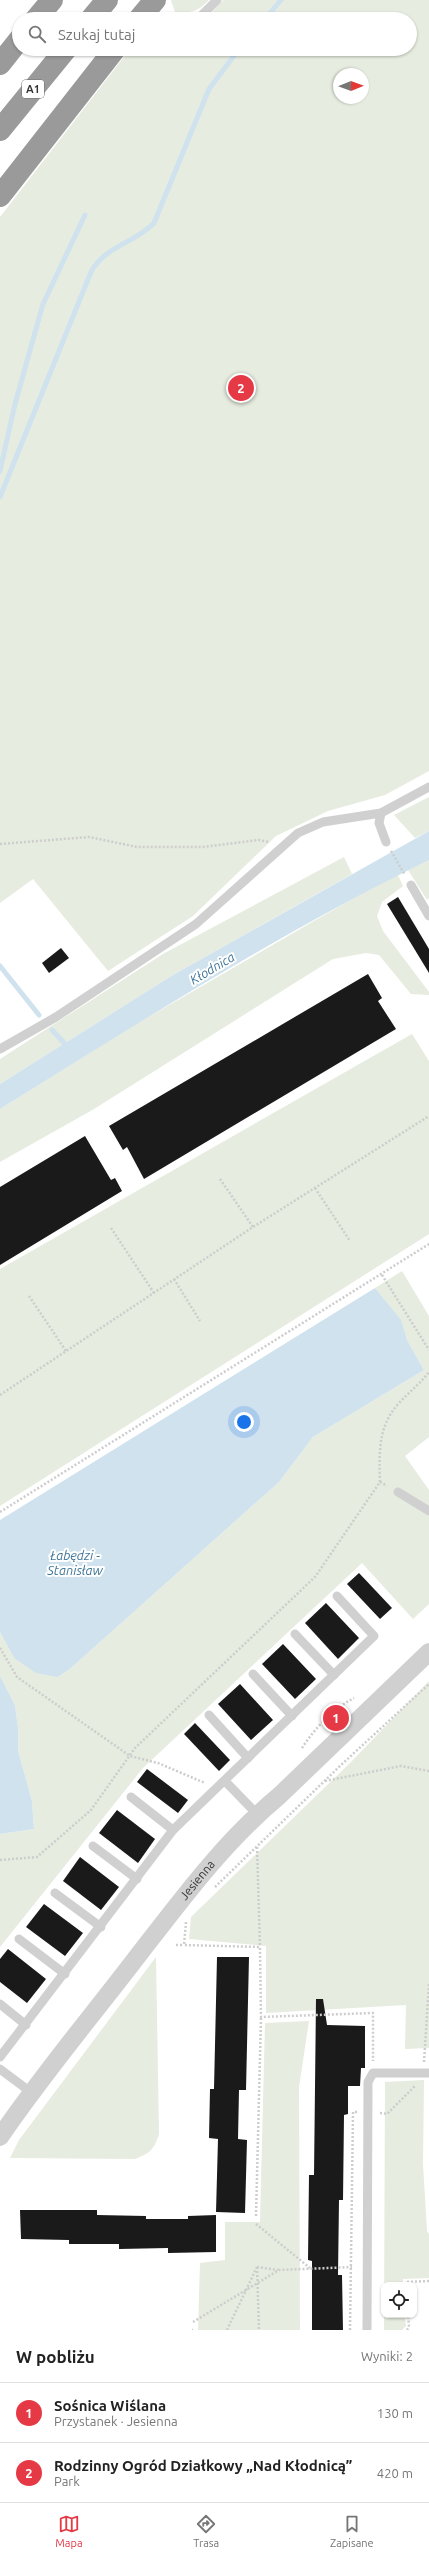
<!DOCTYPE html>
<html lang="pl">
<head>
<meta charset="utf-8">
<style>
  :root { --surface:#fff; --page:#f2f2f2; --text:#222; --muted:#767676; --line:#e0e0e0; --accent:#e63946 }
  body { margin:0; font-family:Ubuntu,sans-serif; background:var(--page); color:var(--text) }
  .controls { position:absolute; right:12px; bottom:12px; display:grid; overflow:hidden; border-radius:8px; box-shadow:0 1px 3px #0004 }
  .controls button { width:36px; height:36px; display:grid; place-items:center; padding:0; border:0; border-bottom:1px solid var(--line); background:var(--surface); color:var(--text); font:20px sans-serif }
  .compass { position:absolute; left:333px; top:68px; width:36px; height:36px; border-radius:50%; background:var(--surface); box-shadow:0 1px 3px #0004; rotate:89deg }
  .you { position:absolute; left:244px; top:1422px; width:14px; height:14px; margin:-10px; border:3px solid #fff; border-radius:50%; background:#1a73e8; box-shadow:0 0 0 6px #1a73e833 }
  .badge { display:grid; place-items:center; width:26px; height:26px; border-radius:50%; background:var(--accent); color:#fff; font-size:13px; font-weight:700 }
  .pin { position:absolute; translate:-50% -50%; border:2px solid #fff; box-shadow:0 1px 4px #0006 }
  .list { margin:0; padding:0; list-style:none }
  h2 { display:flex; justify-content:space-between; align-items:center; height:52px; margin:0; padding:0 16px; font-size:17px }
  h2 small { font-size:13px; font-weight:400; color:var(--muted) }
  .list li { display:grid; grid-template-columns:26px 1fr auto; gap:12px; align-items:center; box-sizing:border-box; height:60px; padding:0 16px; border-top:1px solid var(--line) }
  .list b { display:block; font-size:15px; white-space:nowrap }
  .list p { margin:0; font-size:13px; white-space:nowrap; color:var(--muted) }
  .list em { font-size:13px; font-style:normal; color:var(--muted) }
  .icon { flex:none; width:22px; height:22px; fill:none; stroke:currentColor; stroke-width:2; stroke-linecap:round; stroke-linejoin:round }
  .map { position:relative; flex:none; width:429px; height:2330px; overflow:hidden }
  .search { position:absolute; background:var(--surface); box-shadow:0 1px 3px #0004; left:12px; right:12px; top:12px; height:44px; display:flex; align-items:center; gap:10px; box-sizing:border-box; padding:0 14px; border-radius:22px; color:var(--muted); font-size:15px }
  .sheet { height:172px; background:var(--surface) }
  nav { display:flex; justify-content:space-around; align-items:center; box-sizing:border-box; height:56px; border-top:1px solid var(--line); background:var(--surface); font-size:11px; color:var(--muted) }
  nav a { display:grid; justify-items:center; gap:2px }
  nav .on { color:var(--accent) }
  .map>svg:first-child { display:block }
</style>
</head>
<body>
<div class="map">
<svg width="429" height="2330" viewBox="0 0 429 2330">
  <rect width="100%" height="100%" fill="#fff"/>
  <!-- green -->
  <g fill="#e6ecdf" fill-rule="evenodd">
    <path d="M171 0H209C199 11 189 14 175 12Z"/>
    <path d="M223 0H429V771L385 795 328 811 276 836 193 916 108 971 33 879 0 903V217L130 49H410V19H206ZM339 74H363V98H339Z"/>
    <polygon points="429,797 429,831 415,838 394,815"/>
    <polygon points="344,857 352,874 173,975 0,1084 0,1059 163,954"/>
    <polygon points="429,860 429,898 427,900 408,870"/>
    <polygon points="398,875 403,886 382,902 377,916 383,931 429,992 429,995 411,994 379,955 366,953 333,959 94,1109 0,1162 0,1109 138,1023 371,888"/>
    <polygon points="412,1034 429,1061 429,1234 0,1506 0,1269"/>
    <polygon points="402,1271 429,1316 429,1437 405,1456 429,1490 429,1604 413,1619 362,1563 143,1768 0,1947 0,1834 34,1829 32,1801 18,1750 18,1728 15,1705 0,1676 0,1632 14,1658 58,1677 71,1668 279,1482 313,1437 424,1370 407,1340 400,1320 375,1288"/>
    <polygon points="429,1681 429,2048 405,2049 406,2005 266,2013 266,1946 189,1939 191,1917 351,1762"/>
    <path d="M156 1957 159 2134C154 2150 150 2153 135 2159L10 2158 19 2140Z"/>
    <polygon points="309,2021 299,2087 300,2330 198,2330 200,2263 225,2260 225,2222 260,2222 265,2023"/>
    <polygon points="424,2080 423,2164 427,2231 429,2234 429,2278 403,2279 403,2285 384,2285 384,2315 405,2315 406,2326 402,2330 384,2330 385,2082"/>
  </g>
  <!-- water -->
  <g fill="#cfe2ee">
    <path d="M429 831V860C281 932 140 1022 0 1109V1084L173 975Z"/>
    <polygon points="375,1288 401,1320 407,1340 424,1370 313,1437 279,1482 71,1668 58,1677 36,1673 14,1658 0,1632 0,1520"/>
    <polygon points="0,1676 15,1705 18,1728 18,1750 32,1801 34,1829 0,1834"/>
  </g>
  <g fill="none" stroke-linecap="round" stroke-linejoin="round">
    <!-- stream -->
    <g stroke="#cfe2ee" stroke-width="5">
      <polyline points="265,19 281,0"/>
      <polyline points="0,471 15,404 43,304 85,215"/>
      <path d="M0 497 91 272C105 246 135 243 154 223L209 89 239 49"/>
      <polyline points="0,966 39,1015"/>
      <polyline points="52,1030 68,1047"/>
    </g>
  </g>
  <!-- building -->
  <g fill="#1a1a1a">
    <polygon points="398,897 429,949 429,973 387,904"/>
    <polygon points="61,948 69,958 49,973 42,963"/>
    <polygon points="368,974 382,998 378,1001 396,1029 144,1179 127,1147 123,1150 109,1126"/>
    <polygon points="85,1136 111,1180 115,1178 122,1191 0,1265 0,1187"/>
    <polygon points="359,1573 392,1608 380,1619 347,1584"/>
    <polygon points="326,1603 359,1638 338,1659 305,1623"/>
    <polygon points="283,1644 316,1679 295,1699 262,1664"/>
    <polygon points="240,1684 273,1720 251,1740 218,1704"/>
    <polygon points="195,1723 230,1760 219,1771 184,1734"/>
    <polygon points="147,1769 188,1800 178,1813 137,1782"/>
    <polygon points="117,1810 155,1839 138,1863 99,1833"/>
    <polygon points="80,1857 119,1887 101,1910 63,1881"/>
    <polygon points="44,1904 83,1933 65,1956 26,1927"/>
    <polygon points="8,1949 46,1979 27,2003 0,1982 0,1959"/>
    <polygon points="217,1957 249,1957 246,2090 239,2090 238,2139 247,2140 245,2213 216,2212 218,2139 209,2138 210,2089 214,2089"/>
    <polygon points="316,1999 323,1999 327,2025 365,2026 365,2068 361,2068 360,2086 348,2086 348,2114 344,2115 343,2200 339,2200 338,2275 342,2275 343,2330 312,2330 312,2261 308,2260 309,2175 314,2175"/>
    <polygon points="20,2210 97,2210 97,2215 146,2216 146,2219 188,2219 188,2216 216,2215 216,2252 168,2253 168,2248 119,2249 119,2244 69,2244 69,2240 21,2239"/>
  </g>
  <g fill="none" stroke-linecap="round" stroke-linejoin="round">
    <!-- path -->
    <g stroke="#cdcdcd" stroke-width="2.5" stroke-dasharray="2 2" stroke-linecap="butt">
      <polyline points="0,844 89,837 137,847 202,847 259,840 269,842"/>
      <polyline points="391,851 405,875"/>
      <polyline points="220,1179 253,1227"/>
      <polyline points="315,1188 350,1241"/>
      <polyline points="111,1228 154,1293"/>
      <polyline points="382,1275 429,1350"/>
      <polyline points="174,1279 200,1321"/>
      <polyline points="29,1296 66,1351"/>
      <polyline points="0,1395 253,1227 429,1116"/>
      <path d="M380 1482C379 1452 378 1426 399 1403 409 1392 420 1384 429 1372"/>
      <polyline points="0,1512 429,1244"/>
      <polyline points="0,1648 17,1677 130,1756 158,1763 205,1783"/>
      <path d="M302 1748C315 1728 333 1709 354 1698"/>
      <polyline points="325,1781 401,1766 429,1771"/>
      <polyline points="257,1847 260,1947"/>
      <polyline points="0,1860 37,1857 91,1810 135,1748 315,1577 380,1482 387,1486"/>
      <polyline points="215,1887 341,1765 429,1684"/>
      <polyline points="186,1922 184,1945 260,1947 261,2017 373,2013 373,2061"/>
      <polyline points="176,1945 184,1945"/>
      <polyline points="424,2062 429,1984"/>
      <polyline points="380,2113 387,2114 415,2086"/>
      <polyline points="256,2216 261,2017"/>
      <polyline points="256,2224 310,2268"/>
      <polyline points="257,2267 259,2330"/>
      <polyline points="257,2267 278,2270"/>
      <polyline points="406,2285 406,2282 429,2281"/>
      <polyline points="193,2322 279,2270 352,2267"/>
      <polyline points="192,2330 193,2330"/>
      <polyline points="227,2330 257,2267"/>
      <polyline points="350,2330 353,2112 357,2112"/>
      <polyline points="407,2330 409,2327 408,2315"/>
    </g>
    <!-- service -->
    <g stroke="#d0d0d0" stroke-width="9">
      <polyline points="144,15 162,19"/>
      <polyline points="193,19 200,17 217,0"/>
      <polyline points="381,813 379,823 386,842"/>
      <polyline points="411,885 429,916"/>
      <polyline points="0,1049 56,1017 196,924 298,833 323,822 381,813 429,787"/>
      <polyline points="398,1492 429,1511"/>
      <polyline points="295,1634 334,1675"/>
      <polyline points="253,1674 292,1716"/>
      <polyline points="209,1715 248,1758"/>
      <polyline points="225,1781 257,1814"/>
      <polyline points="131,1797 173,1830"/>
      <polyline points="93,1846 137,1879"/>
      <polyline points="55,1893 101,1927"/>
      <polyline points="19,1939 65,1974"/>
      <polyline points="0,2004 26,2025"/>
      <polyline points="0,2057 173,1830 374,1636 337,1596"/>
      <polyline points="0,2069 32,2093"/>
      <polyline points="367,2330 368,2082 373,2073 429,2073"/>
    </g>
    <!-- minor -->
    <path stroke="#d0d0d0" stroke-width="18" id="s1" d="M0 2137C40 2078 86 2023 130 1966 176 1907 221 1844 279 1796L429 1652"/>
    <!-- motorway -->
    <g stroke="#9a9a9a" stroke-width="22">
      <polyline points="36,19 52,0"/>
      <polyline points="91,19 107,0"/>
      <polyline points="139,19 155,0"/>
      <polyline points="0,64 19,40"/>
      <polyline points="0,130 66,49"/>
      <polyline points="0,196 115,49"/>
    </g>
  </g>
  <g text-anchor="middle" stroke-width="4" stroke-linejoin="round" paint-order="stroke">
    <!-- shield labels -->
    <rect fill="#fff" stroke="#707070" stroke-width="1" x="22" y="80" width="22" height="18" rx="3"/>
    <g font-size="11" font-weight="bold" fill="#333">
      <text x="33" y="93">A1</text>
    </g>
    <!-- street labels -->
    <g font-size="12" fill="#333" stroke="#fff">
      <text dy="4" stroke="none"><textPath href="#s1" startOffset="324">Jesienna</textPath></text>
    </g>
    <!-- water labels -->
    <g font-size="13" font-style="italic" fill="#3f7597" stroke="#fff">
      <text transform="translate(212 968) rotate(-31)" y="5">Kłodnica</text>
      <text x="75" y="1560">Łabędzi -<tspan x="75" dy="15">Stanisław</tspan></text>
    </g>
  </g>
</svg>
<div class="controls">
<button><svg class="icon" aria-label="locate" viewBox="0 0 24 24"><circle cx="12" cy="12" r="6"/><path d="M12 2v4M12 18v4M2 12h4M18 12h4"/></svg></button>
</div>
<svg class="compass" viewBox="-18 -18 36 36"><path d="M0-13l5 13h-10z" fill="#e53935"/><path d="M0 13l5-13h-10z" fill="#767676"/></svg>
<div class="you"></div>
<div class="pin badge" style="left:336px;top:1718px">1</div>
<div class="pin badge" style="left:241px;top:388px">2</div>
<div class="search"><svg class="icon" aria-label="search" viewBox="0 0 24 24"><circle cx="10" cy="10" r="6"/><path d="M15 15l6 6"/></svg>Szukaj tutaj</div>
</div>
<section class="sheet">
<h2>W pobliżu<small>Wyniki: 2</small></h2>
<ul class="list">
<li><span class="badge">1</span><div><b>Sośnica Wiślana</b><p>Przystanek · Jesienna</p></div><em>130 m</em></li>
<li><span class="badge">2</span><div><b>Rodzinny Ogród Działkowy „Nad Kłodnicą”</b><p>Park</p></div><em>420 m</em></li>
</ul>
</section>
<nav>
<a class="on"><svg class="icon" aria-label="map" viewBox="0 0 24 24"><path d="M3 6l6-2 6 2 6-2v14l-6 2-6-2-6 2zM9 4v14M15 6v14"/></svg>Mapa</a>
<a><svg class="icon" aria-label="directions" viewBox="0 0 24 24"><path d="M12 3l9 9-9 9-9-9zM9 14v-3h6M13 9l2 2-2 2"/></svg>Trasa</a>
<a><svg class="icon" aria-label="saved" viewBox="0 0 24 24"><path d="M7 4h10v16l-5-4-5 4z"/></svg>Zapisane</a>
</nav>
</body>
</html>
